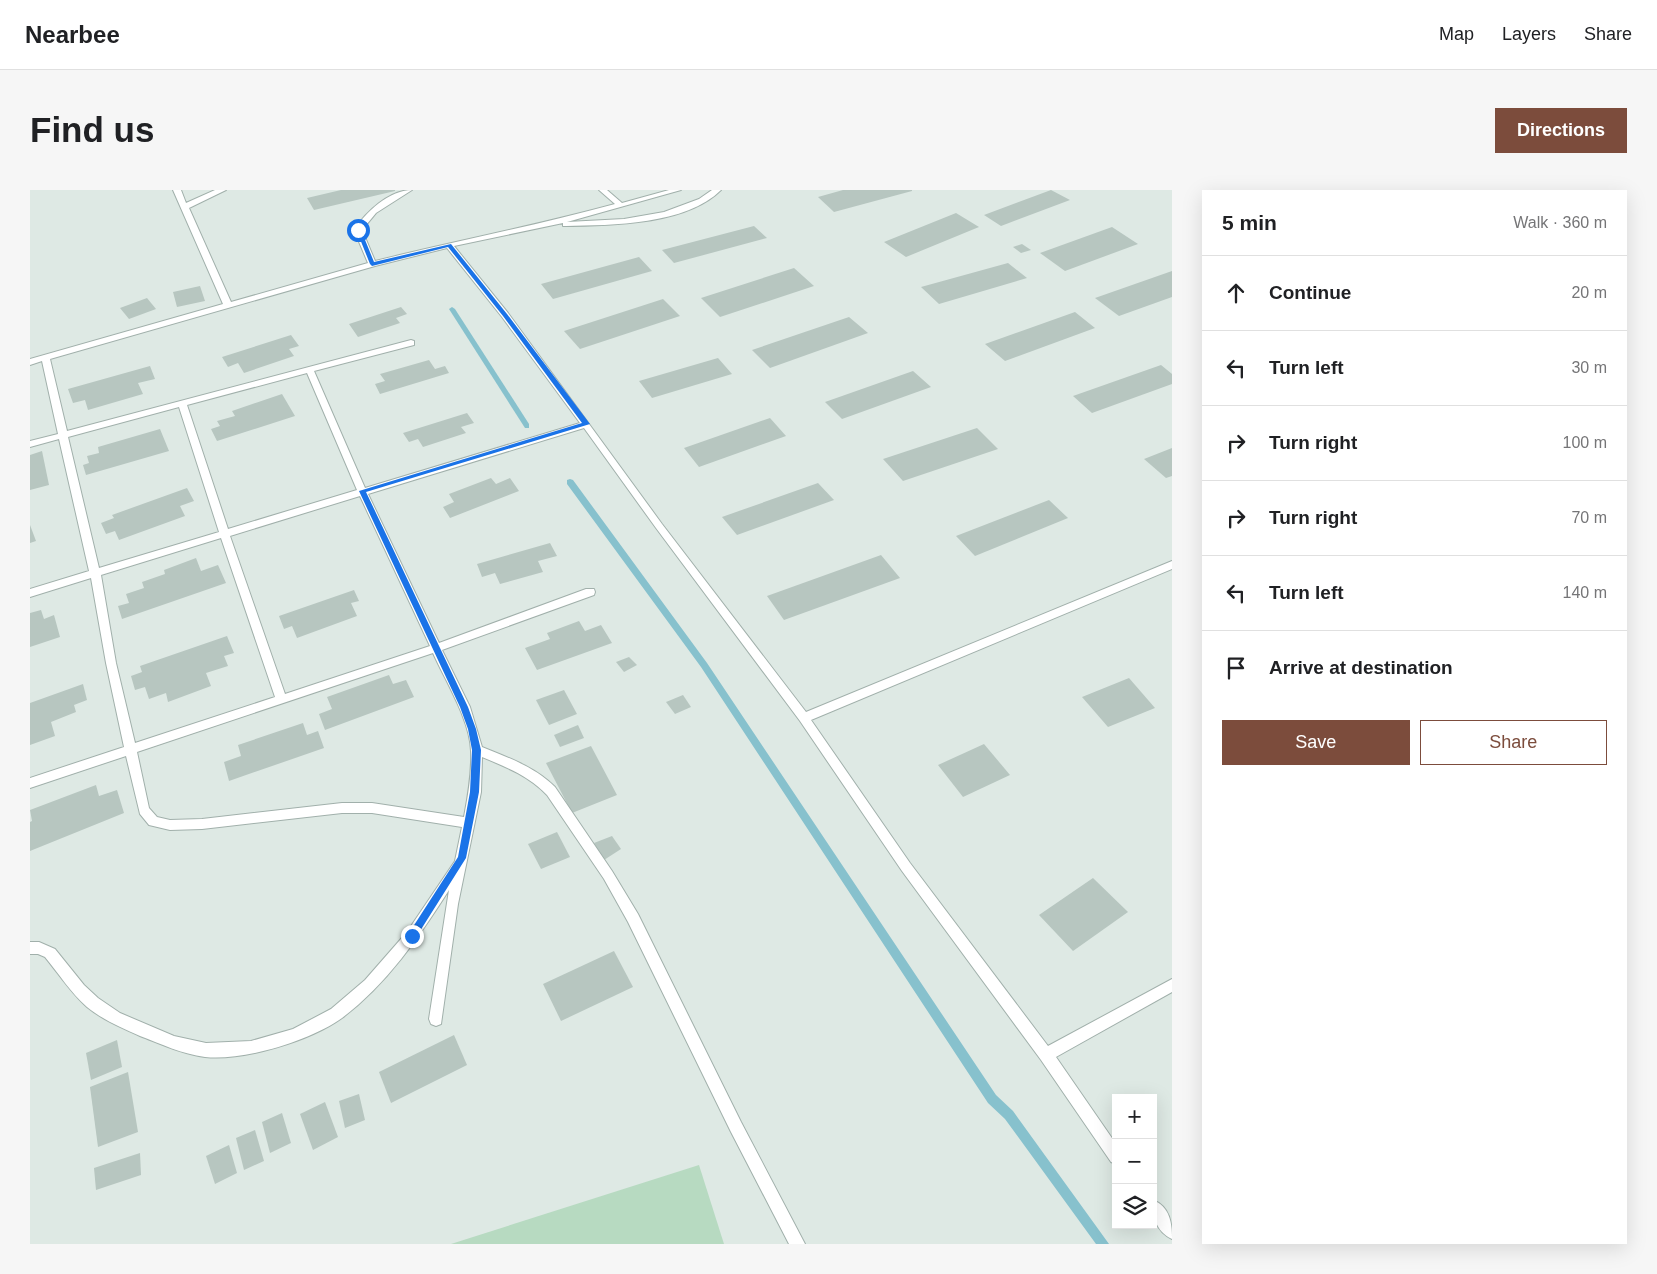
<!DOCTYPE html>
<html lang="en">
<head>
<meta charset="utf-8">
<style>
  :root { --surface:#fff; --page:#f6f6f6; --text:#202124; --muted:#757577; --line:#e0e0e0; --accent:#7c4c3c }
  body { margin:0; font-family:Arial,sans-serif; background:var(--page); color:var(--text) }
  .controls { position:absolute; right:15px; bottom:15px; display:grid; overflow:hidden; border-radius:0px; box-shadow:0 5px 20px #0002 }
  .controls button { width:45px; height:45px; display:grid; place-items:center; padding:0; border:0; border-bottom:1px solid var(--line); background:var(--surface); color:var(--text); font:25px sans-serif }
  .stop { position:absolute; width:15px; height:15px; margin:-11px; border:4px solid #1a73e8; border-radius:50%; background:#fff }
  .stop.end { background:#1a73e8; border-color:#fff; box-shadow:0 1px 5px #0008 }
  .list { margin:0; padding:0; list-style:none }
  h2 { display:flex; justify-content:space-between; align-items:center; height:65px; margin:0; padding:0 20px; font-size:21px }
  h2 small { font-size:16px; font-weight:400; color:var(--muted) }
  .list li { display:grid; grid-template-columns:32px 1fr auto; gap:15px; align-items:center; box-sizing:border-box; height:75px; padding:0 20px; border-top:1px solid var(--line) }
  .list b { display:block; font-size:19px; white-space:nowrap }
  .list em { font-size:16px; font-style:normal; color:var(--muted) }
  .actions { display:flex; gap:10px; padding:15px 20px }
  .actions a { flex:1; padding:11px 0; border:1px solid var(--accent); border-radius:0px; text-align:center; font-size:18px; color:var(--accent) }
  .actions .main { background:var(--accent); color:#fff }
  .icon { flex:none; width:28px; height:28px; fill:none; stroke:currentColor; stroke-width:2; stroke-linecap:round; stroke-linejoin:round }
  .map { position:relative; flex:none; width:1142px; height:1054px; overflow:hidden; border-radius:0px }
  header { display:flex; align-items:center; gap:30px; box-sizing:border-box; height:70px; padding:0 25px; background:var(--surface); border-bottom:1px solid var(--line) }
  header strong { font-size:24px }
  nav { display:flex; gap:28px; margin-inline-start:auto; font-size:18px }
  .intro { display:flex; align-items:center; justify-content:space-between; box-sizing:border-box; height:120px; padding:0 30px }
  h1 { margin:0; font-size:35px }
  .button { padding:12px 22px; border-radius:0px; background:var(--accent); color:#fff; font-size:18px; font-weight:700 }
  main { display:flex; gap:30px; padding:0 30px }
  aside { flex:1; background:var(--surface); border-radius:0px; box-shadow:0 5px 20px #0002 }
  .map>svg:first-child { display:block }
</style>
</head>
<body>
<header>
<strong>Nearbee</strong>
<nav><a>Map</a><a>Layers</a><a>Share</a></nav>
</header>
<div class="intro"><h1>Find us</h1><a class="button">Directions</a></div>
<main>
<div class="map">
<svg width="1142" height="1054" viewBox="0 0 1142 1054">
  <rect width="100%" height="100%" fill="#dee9e4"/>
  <!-- green -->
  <polygon fill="#b7dac1" points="669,975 694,1054 421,1054"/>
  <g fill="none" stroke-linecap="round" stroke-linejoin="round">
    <!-- stream -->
    <g fill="#87c1cd" fill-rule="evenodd">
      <polygon points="422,117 425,119 499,234 499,238 495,238 419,119"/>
      <polygon points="540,289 543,290 677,473 966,905 983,921 1079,1054 1066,1054 975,929 958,913 671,477 537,294 537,290"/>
    </g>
  </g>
  <!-- building -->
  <g fill="#b7c6c0">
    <polygon points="311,0 365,0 365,1 284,20 277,8"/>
    <polygon points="813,0 882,0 882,1 804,22 788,7"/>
    <polygon points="1021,0 1040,10 971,36 954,25"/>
    <polygon points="926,23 949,37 876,67 854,52"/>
    <polygon points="724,36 737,48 644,73 632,60"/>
    <polygon points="1082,37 1108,54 1035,81 1010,63"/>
    <polygon points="992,54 1001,60 991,63 983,57"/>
    <polygon points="609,67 622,81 523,109 511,94"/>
    <polygon points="978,73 997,88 909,114 891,97"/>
    <polygon points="764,78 784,96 690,127 671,108"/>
    <polygon points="1142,81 1142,107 1089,126 1065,108"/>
    <polygon points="170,96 175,111 147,117 143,102"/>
    <polygon points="117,108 126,119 99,129 90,118"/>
    <polygon points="633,109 650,126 550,159 534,141"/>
    <polygon points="371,117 377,124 366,128 370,133 328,147 319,134"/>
    <polygon points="1045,122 1065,138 975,171 955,154"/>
    <polygon points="819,127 838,143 740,178 722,160"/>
    <polygon points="261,145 269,156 259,159 264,166 214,183 208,173 198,177 192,167"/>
    <polygon points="688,168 702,184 622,208 609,191"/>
    <polygon points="399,170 405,179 415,176 419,183 350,204 345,194 355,191 350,184"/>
    <polygon points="1131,175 1142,184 1142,194 1062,223 1043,206"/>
    <polygon points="120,176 125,189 108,193 113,204 58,220 55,210 43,213 38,199"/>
    <polygon points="883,181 901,197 812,229 795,212"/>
    <polygon points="252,204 265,226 187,251 181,239 190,236 187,231 205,226 202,221"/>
    <polygon points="437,223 444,233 431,237 436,243 393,257 388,249 379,252 373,243"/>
    <polygon points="740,228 756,246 669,277 654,258"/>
    <polygon points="947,238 968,259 873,291 853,269"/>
    <polygon points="130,239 139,261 56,285 53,275 59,273 57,266 69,263 68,257"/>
    <polygon points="1142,258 1142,286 1136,288 1114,269"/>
    <polygon points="12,261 19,295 0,300 0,265"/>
    <polygon points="461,288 466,294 480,288 489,301 420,328 413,317 424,312 419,304"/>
    <polygon points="788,293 804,310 707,345 692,327"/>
    <polygon points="157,298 164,311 150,316 155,326 89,350 85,341 76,344 71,333 84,328 82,325"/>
    <polygon points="1019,310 1038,328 945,366 926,346"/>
    <polygon points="0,335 6,351 0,353"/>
    <polygon points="520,353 527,366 508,371 513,382 470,394 465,383 452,387 447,374"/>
    <polygon points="851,365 870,388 754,430 737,406"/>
    <polygon points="166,368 171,381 188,375 196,393 92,429 88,416 99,413 96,404 114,398 112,392 135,384 134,380"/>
    <polygon points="324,400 329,411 321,413 327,426 267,448 262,436 254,439 249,426"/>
    <polygon points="11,420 14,429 24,425 30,447 0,457 0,423"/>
    <polygon points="549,431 555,441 571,435 582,453 507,480 495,458 520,449 517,443"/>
    <polygon points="197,446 204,463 194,466 198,476 176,483 181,496 138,512 136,503 119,509 115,497 105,500 101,486 112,482 110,476"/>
    <polygon points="599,467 607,475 594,482 586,472"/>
    <polygon points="359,485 363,494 376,490 384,507 295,540 289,524 302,519 297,507"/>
    <polygon points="1099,488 1125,518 1078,537 1052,507"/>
    <polygon points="53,494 57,510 44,515 46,522 21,532 25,546 0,555 0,513"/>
    <polygon points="534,500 547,524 519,535 506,510"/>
    <polygon points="653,505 661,517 645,524 636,512"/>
    <polygon points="273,533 277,545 288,541 294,558 199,591 194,572 211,566 208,555"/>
    <polygon points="548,535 554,548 530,557 524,545"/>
    <polygon points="954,554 980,585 933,607 908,575"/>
    <polygon points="561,556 587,605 542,623 516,573"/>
    <polygon points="66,595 69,606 87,600 94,623 0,661 0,632 2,631 0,620"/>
    <polygon points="527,642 540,667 511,679 498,654"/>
    <polygon points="582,646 591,659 574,670 564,653"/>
    <polygon points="1063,688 1098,722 1043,761 1009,725"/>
    <polygon points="584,761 603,797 531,831 513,794"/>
    <polygon points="424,845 437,875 361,913 349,882"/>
    <polygon points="87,850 92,877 61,890 56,863"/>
    <polygon points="98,882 108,942 68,957 60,897"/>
    <polygon points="329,904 335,930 315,938 309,911"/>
    <polygon points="295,912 308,947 283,960 270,924"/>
    <polygon points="252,923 261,953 240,963 232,932"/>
    <polygon points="225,940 234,971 214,980 206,948"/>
    <polygon points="199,955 207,983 185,994 176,966"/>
    <polygon points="110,963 111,985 66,1000 64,978"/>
  </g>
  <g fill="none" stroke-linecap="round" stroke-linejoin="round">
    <!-- service casing -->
    <g stroke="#a1b0ab" stroke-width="2">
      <g id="service">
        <path d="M143 0H151L156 13 185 0H196L159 18 201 112 338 73 324 40C336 22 359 0 382 0L346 23 332 40 345 71C425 51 505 36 585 14L569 0H577L592 13 639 0H651L537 32 594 29 634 22 669 9 682 0H691C656 35 582 35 536 36H533V33L424 56 478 123 632 334 776 522 1142 371V379L781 530 880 673 1018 856 1142 789V802L1026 867 1086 954V974L1081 972 1011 870 872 681 770 531 626 338 554 238 338 304 409 453 556 399H564L565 402 564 405 412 460 440 517 452 557C479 568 505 577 525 597L582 681 608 724 711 932 775 1054H759L701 942 598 732 574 689 517 605C499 586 476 577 452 567L451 602 428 714 411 834 406 836 401 834 399 829 419 700C389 747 357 794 312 828 280 851 214 871 175 867 152 864 131 854 110 846 92 838 73 830 57 817 41 803 29 784 15 767L8 764H0V752H9L25 759 54 795 68 808 90 823 144 846 176 853 221 851 263 839 301 819 335 790 377 742 425 671 432 637 342 623H312L172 639 140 640 119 635 110 624 96 566 0 598V588L94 557 76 473 61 388 0 407V399L59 381 29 249 0 257V251L28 244 12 171 0 175V169L193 114ZM417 58 472 127 550 233 335 298 284 181 384 155V151L381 150 37 241 20 169 345 76ZM277 183 327 300 198 339 157 215ZM149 217 189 342 69 378 38 247ZM330 306 400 456 255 504 200 346ZM191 348 245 507 105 553 86 473 71 385ZM403 463C416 492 440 530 441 561 442 583 438 606 434 627L342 613H312L172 629 140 630 127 627 119 618 107 562Z"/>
        <path d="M1123 1010C1140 1017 1142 1033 1142 1049 1125 1041 1123 1026 1123 1010Z"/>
      </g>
    </g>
    <!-- service -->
    <use href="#service" fill="#fff" fill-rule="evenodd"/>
  </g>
  <!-- route -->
  <polygon fill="#1a73e8" points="326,39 331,40 344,72 421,54 477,124 560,234 336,302 438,517 446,539 451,560 449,602 436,668 385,749 382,750 377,746 379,743 428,667 440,602 442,560 438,539 430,517 329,301 552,233 473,126 418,57 342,76 340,74"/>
</svg>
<div class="controls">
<button>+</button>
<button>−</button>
<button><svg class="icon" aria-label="layers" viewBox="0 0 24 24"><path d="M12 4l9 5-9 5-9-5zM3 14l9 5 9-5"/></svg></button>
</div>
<div class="stop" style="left:328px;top:40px"></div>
<div class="stop end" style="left:382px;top:746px"></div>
</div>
<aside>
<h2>5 min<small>Walk · 360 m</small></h2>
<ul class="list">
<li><svg class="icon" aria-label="ahead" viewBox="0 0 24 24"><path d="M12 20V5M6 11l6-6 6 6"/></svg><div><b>Continue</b></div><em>20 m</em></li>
<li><svg class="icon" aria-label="left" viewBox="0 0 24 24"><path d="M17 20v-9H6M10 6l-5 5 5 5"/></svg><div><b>Turn left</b></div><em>30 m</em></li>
<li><svg class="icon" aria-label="right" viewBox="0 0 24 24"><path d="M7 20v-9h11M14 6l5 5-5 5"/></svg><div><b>Turn right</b></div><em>100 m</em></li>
<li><svg class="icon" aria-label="right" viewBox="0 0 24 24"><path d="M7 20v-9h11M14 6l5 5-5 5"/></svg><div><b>Turn right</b></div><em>70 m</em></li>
<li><svg class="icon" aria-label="left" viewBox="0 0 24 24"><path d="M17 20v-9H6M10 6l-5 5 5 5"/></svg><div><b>Turn left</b></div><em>140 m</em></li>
<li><svg class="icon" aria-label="arrive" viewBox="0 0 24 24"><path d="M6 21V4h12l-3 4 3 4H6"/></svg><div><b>Arrive at destination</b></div></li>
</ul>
<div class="actions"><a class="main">Save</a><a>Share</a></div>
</aside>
</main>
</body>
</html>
